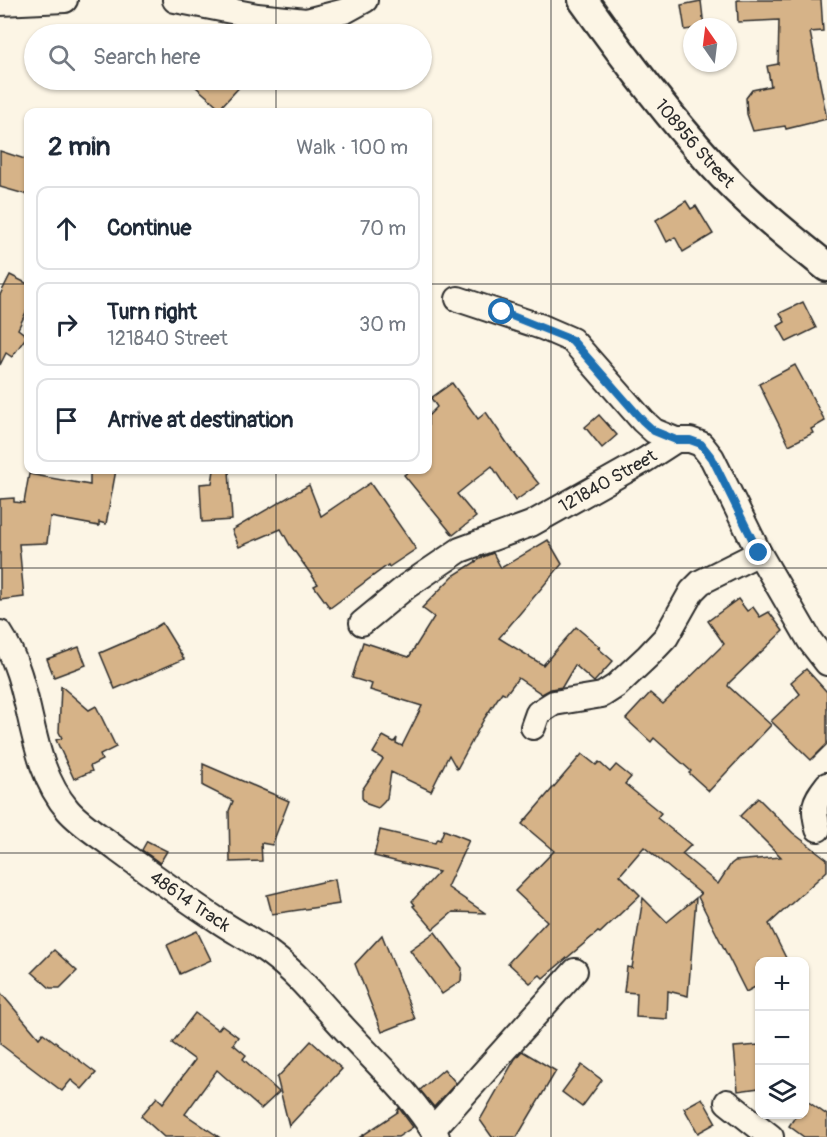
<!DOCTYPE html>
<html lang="en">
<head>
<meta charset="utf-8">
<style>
  :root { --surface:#fff; --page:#f2f2f3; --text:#1f2937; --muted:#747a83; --line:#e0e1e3 }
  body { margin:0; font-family:Pangolin,sans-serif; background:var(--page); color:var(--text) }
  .controls { position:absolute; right:18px; bottom:18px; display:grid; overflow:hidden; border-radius:12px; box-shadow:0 2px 4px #0004 }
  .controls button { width:54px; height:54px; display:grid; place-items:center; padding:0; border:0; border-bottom:2px solid var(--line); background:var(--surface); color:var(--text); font:30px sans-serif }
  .compass { position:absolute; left:683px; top:18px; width:54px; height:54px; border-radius:50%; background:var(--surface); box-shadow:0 2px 4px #0004; rotate:346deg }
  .stop { position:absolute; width:18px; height:18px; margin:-14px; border:4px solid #1f6fb2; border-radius:50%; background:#fff }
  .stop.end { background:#1f6fb2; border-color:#fff; box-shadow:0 2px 6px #0008 }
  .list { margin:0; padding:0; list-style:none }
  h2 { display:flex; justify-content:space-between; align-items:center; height:78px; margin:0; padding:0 24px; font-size:26px }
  h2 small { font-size:20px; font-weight:400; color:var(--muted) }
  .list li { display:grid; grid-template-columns:39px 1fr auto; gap:18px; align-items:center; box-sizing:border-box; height:84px; margin:0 12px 12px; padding:0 12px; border:2px solid var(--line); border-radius:12px }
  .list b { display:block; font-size:22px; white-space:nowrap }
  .list p { margin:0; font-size:20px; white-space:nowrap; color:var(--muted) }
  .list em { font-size:20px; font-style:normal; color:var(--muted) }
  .icon { flex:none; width:33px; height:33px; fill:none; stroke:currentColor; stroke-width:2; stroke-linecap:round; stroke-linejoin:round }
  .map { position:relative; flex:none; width:827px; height:1137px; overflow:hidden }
  .search { position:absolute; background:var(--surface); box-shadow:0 2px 4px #0004; left:24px; top:24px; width:408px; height:66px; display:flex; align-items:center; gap:15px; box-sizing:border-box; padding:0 21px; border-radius:33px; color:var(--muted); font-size:22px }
  .panel { position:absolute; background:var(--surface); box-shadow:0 2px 4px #0004; left:24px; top:108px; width:408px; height:366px; border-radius:12px }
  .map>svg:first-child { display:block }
</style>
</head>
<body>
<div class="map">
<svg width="827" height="1137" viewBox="0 0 827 1137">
  <rect width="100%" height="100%" fill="#fcf5e5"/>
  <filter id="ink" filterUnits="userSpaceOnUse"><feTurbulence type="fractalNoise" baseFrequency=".0167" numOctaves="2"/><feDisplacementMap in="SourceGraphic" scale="12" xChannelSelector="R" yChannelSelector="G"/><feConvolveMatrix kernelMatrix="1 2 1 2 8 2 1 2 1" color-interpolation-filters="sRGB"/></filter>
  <g filter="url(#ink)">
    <!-- building -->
    <g fill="#d6b388" stroke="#2b2b2b" stroke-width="1.5">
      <polygon points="737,0 821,0 823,31 810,32 827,119 786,129 785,126 753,131 747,114 746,98 752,90 771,86 767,66 778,64 779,20 738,22"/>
      <polygon points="701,1 704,27 685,30 681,5"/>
      <polygon points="188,80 246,80 220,108"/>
      <polygon points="0,151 28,160 28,195 0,187"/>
      <polygon points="686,201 691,209 696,206 713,234 683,252 675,237 667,242 656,220"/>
      <polygon points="10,275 28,284 28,308 18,329 27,336 12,357 6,353 0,365 0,295"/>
      <polygon points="803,302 816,328 787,342 778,326 785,322 780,313"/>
      <polygon points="795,365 825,421 811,429 813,433 789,445 759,384"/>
      <polygon points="452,383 478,419 486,412 513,452 539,484 515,501 492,466 457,494 476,517 453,535 404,475 411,470 428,470 428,416 437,407 431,398"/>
      <polygon points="599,415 617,435 602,448 585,427"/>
      <polygon points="90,470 116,470 106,524 99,522 99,526 50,517 47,543 19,544 24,597 0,600 0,499 14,498 14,502 24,503 29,474 90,485"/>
      <polygon points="214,470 229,470 232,520 202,522 200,484 212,483"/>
      <polygon points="370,483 416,549 389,567 388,565 330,608 314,586 318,584 290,545 281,529 239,547 232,530 309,485 321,516"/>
      <polygon points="548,540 562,564 499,638 543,665 576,627 600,647 598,648 613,661 594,682 575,665 562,687 551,689 542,694 518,678 506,694 502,692 484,719 457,769 449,755 431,791 391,772 387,798 384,802 378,808 367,804 362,798 362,790 383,759 373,753 383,736 394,742 397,738 396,743 402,746 422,706 370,690 372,684 352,678 363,642 409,657 434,617 422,608 453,576 483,557 493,553 501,568"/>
      <polygon points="738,599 747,611 753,607 760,617 769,612 783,631 729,683 728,686 771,725 709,791 689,773 691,771 654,738 651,742 626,719 650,693 663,704 724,644 708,621"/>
      <polygon points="162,623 184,659 115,689 100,653 146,633"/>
      <polygon points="79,647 86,665 54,677 47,659"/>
      <polygon points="806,669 827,692 827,744 811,760 771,721 800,694 791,682"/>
      <polygon points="61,686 89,710 96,706 116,747 100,755 102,760 90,766 92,771 74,779 56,740 62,738 59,732"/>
      <polygon points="582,754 596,765 599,762 610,772 616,765 631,777 625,784 661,813 657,818 691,845 682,854 718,884 731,864 735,861 781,857 740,816 758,798 793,833 827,859 827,871 769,924 788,962 759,962 759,985 746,992 698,897 701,894 644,847 620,875 640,895 600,933 598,932 543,978 540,975 530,983 508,963 547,921 515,891 554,851 522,824"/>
      <polygon points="203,764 289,801 272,845 261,843 262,861 230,862 229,811 233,801 203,786"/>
      <polygon points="380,830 435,843 437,839 440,840 444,830 469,840 447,887 485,913 453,912 433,929 413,906 415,905 412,901 439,872 374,856"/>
      <polygon points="147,841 167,851 160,863 142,850"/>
      <polygon points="335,879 339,904 272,914 267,895"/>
      <polygon points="643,898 667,922 696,898 688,996 668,991 667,1019 636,1017 637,993 624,992 627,967 632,968"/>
      <polygon points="197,931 211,960 180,974 167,945"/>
      <polygon points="435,932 462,968 461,981 442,994 410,950"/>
      <polygon points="382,935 415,1019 382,1032 355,964"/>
      <polygon points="54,950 77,971 60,988 50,988 32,972"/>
      <polygon points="0,992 39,1038 43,1033 96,1073 82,1089 71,1080 62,1091 0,1044"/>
      <polygon points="195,1013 218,1030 222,1025 238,1037 233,1044 246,1055 243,1059 279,1092 261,1109 217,1070 185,1114 219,1137 164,1137 141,1116 157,1097 163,1103 195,1060 172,1043"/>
      <polygon points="311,1041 342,1069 289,1126 277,1078"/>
      <polygon points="759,1045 759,1088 738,1091 734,1047"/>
      <polygon points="522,1051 556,1071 517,1137 492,1137 480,1120 515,1059"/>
      <polygon points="582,1065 602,1080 582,1107 562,1092"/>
      <polygon points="444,1069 456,1083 434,1107 420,1090"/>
      <polygon points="702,1098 716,1123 698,1133 684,1108"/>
      <polygon points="807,1101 827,1115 827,1137 804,1137 789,1126 797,1114 804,1114 804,1104"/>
      <polygon points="399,1108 413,1127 398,1137 360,1137 398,1112 397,1111"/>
    </g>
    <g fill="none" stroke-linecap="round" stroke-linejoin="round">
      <!-- minor casing -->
      <g stroke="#2b2b2b" stroke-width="28">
        <g id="minor">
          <polyline points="175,0 257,16 306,21 345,11 365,0"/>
          <polyline points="0,3 65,0"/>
          <polyline points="458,299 542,327 572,340 643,421 654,431 676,440"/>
          <path id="s1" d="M362 623 407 586 460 550 531 524 645 460 676 440H690L701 444 712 458 759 553 810 641 827 663"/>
          <path id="s2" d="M0 633C36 687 25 760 68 810 82 826 102 837 118 850 152 875 187 900 222 923 239 934 257 943 272 955 296 973 313 994 333 1016 368 1056 410 1091 437 1137"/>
          <polyline points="533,727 538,713 554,703 602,695 616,686 648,656 666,637 692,591 701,582 759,553"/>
          <path d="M818 829C813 806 813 803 827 785"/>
          <polyline points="727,1102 771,1137"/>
          <polyline points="433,1129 575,971"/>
        </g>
      </g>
      <!-- tertiary casing -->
      <g stroke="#2b2b2b" stroke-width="33">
        <g id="tertiary">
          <path id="s3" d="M583 0C623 56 665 112 711 163 746 202 787 235 827 267"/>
        </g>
      </g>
      <!-- minor -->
      <use href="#minor" stroke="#fcf5e5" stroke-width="24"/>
      <!-- tertiary -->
      <use href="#tertiary" stroke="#fcf5e5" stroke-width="28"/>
    </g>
  </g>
  <g fill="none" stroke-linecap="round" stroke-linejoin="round" filter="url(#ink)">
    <!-- route -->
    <polyline stroke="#1f6fb2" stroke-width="8" points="502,312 572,340 643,421 654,431 676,440 690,440 701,444 712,458 759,553"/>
  </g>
  <!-- grid -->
  <path fill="none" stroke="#2b2b2b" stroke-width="1.5" stroke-opacity="0.55" d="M276 0V34M551 0V1137M276 80V112M0 284H28M428 284H827M276 470V1137M0 568H827M0 853H827"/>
  <g text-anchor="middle" stroke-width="6" stroke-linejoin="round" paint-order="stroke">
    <!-- street labels -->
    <g font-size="18" fill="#2b2b2b" stroke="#fcf5e5">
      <text dy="6" stroke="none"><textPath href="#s3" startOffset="182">108956 Street</textPath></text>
      <text dy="6" stroke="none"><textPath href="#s1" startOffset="286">121840 Street</textPath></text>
      <text dy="6" stroke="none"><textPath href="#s2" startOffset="344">48614 Track</textPath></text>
    </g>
  </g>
</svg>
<div class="controls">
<button>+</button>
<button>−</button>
<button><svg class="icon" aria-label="layers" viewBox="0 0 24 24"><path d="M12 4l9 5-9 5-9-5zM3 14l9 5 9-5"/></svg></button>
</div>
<svg class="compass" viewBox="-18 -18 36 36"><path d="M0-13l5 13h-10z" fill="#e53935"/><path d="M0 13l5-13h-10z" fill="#747a83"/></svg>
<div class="stop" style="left:502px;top:312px"></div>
<div class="stop end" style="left:759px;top:553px"></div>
<div class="search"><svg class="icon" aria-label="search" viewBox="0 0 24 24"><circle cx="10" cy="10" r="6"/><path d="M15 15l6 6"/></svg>Search here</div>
<section class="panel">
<h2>2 min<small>Walk · 100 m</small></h2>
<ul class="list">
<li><svg class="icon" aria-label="ahead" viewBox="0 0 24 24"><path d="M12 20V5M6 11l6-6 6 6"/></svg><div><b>Continue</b></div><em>70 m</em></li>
<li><svg class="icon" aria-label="right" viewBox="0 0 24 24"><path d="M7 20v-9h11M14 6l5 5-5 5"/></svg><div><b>Turn right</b><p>121840 Street</p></div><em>30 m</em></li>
<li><svg class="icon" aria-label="arrive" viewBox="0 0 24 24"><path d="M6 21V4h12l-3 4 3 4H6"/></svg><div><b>Arrive at destination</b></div></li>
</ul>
</section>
</div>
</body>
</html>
